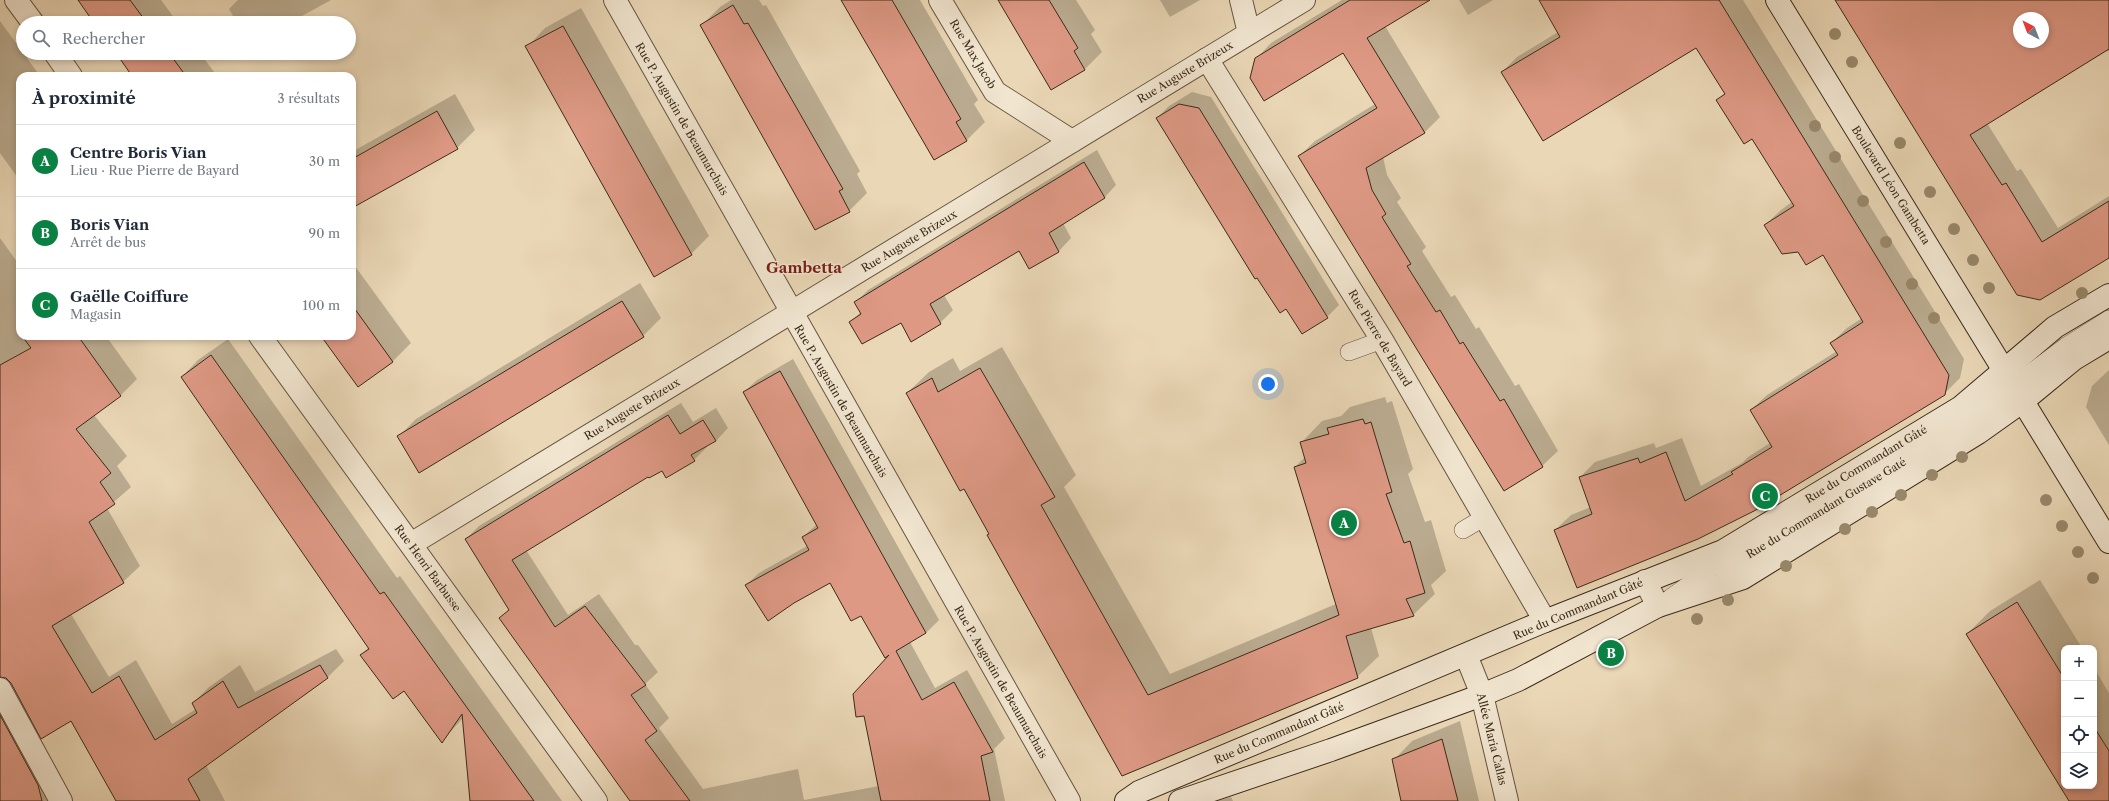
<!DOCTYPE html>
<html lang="fr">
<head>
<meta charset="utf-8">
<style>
  :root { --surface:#fff; --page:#f2f2f3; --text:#1f2937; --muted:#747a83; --line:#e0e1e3; --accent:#0b8043 }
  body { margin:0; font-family:"Libre Caslon Text",serif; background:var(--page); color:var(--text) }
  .controls { position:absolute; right:12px; bottom:12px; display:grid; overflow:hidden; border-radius:8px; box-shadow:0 2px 6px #0003 }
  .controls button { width:36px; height:36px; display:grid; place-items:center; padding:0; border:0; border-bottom:1px solid var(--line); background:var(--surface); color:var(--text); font:20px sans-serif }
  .compass { position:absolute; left:2013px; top:12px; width:36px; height:36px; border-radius:50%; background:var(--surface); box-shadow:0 2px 6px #0003; rotate:318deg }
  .you { position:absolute; left:1268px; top:384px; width:14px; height:14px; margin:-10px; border:3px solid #fff; border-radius:50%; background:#1a73e8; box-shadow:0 0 0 6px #1a73e833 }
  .badge { display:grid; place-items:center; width:26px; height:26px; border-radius:50%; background:var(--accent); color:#fff; font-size:13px; font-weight:700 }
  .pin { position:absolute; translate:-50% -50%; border:2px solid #fff; box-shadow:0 1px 4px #0006 }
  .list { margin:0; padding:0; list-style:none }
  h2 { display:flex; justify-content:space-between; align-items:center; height:52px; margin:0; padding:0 16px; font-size:17px }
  h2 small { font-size:13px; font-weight:400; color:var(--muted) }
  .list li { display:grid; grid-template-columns:26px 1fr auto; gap:12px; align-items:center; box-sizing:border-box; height:72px; padding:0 16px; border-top:1px solid var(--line) }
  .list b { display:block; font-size:15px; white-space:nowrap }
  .list p { margin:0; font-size:13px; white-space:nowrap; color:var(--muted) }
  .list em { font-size:13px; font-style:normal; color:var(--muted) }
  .icon { flex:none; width:22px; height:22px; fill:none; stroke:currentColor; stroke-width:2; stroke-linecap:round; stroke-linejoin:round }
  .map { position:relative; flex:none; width:2109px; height:801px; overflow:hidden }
  .search { position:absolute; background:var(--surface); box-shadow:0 2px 6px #0003; left:16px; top:16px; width:340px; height:44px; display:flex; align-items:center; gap:10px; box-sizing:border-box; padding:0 14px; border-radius:22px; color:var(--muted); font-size:15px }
  .panel { position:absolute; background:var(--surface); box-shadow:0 2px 6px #0003; left:16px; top:72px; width:340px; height:268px; border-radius:12px }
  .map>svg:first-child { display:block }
</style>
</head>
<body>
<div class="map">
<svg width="2109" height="801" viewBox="0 0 2109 801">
  <rect width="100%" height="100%" fill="#ead7b6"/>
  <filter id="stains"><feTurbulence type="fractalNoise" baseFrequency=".005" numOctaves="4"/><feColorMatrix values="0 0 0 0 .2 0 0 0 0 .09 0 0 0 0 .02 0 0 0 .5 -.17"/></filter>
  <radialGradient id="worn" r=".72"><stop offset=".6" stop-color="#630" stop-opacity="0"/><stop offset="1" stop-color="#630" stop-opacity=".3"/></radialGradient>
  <!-- shadow -->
  <g fill="#0003" fill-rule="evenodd">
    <polygon points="79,0 161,0 178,23 95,23"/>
    <polygon points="238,0 331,0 289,23 237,23 229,9"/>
    <polygon points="731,0 759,0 763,6 766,5 860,171 857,174 867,193 849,211 702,25 720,7"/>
    <polygon points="842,0 920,0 978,100 974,104 985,122 967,140 934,159"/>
    <polygon points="999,0 1076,0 1095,30 1091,34 1102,52 1085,69"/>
    <polygon points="1160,0 1200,0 1170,17"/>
    <polygon points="1342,0 1428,0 1385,26 1440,117 1425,132 1383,157 1387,175 1401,198 1397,202 1426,247 1422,251 1451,297 1455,295 1476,329 1479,327 1515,386 1519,384 1558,451 1542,466 1299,156 1315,141 1375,104 1343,52 1256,59 1271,43"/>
    <polygon points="1459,0 1493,0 1468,15"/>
    <polygon points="1540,0 1743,0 1964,359 1960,378 1944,394 1753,510 1555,530 1571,515 1591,507 1580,477 1595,462 1654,443 1656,448 1682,438 1701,486 1742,463 1748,457 1770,443 1751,410 1767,395 1837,351 1831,343 1847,328 1862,318 1824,254 1799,251 1765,225 1781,210 1792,202 1752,138 1718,100 1725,93 1696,46 1502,72 1517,57 1558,32"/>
    <path d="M1836 0H2109V51L2102 52 1987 123 2017 171 2021 169 2058 228 2109 196V257L2040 299ZM2019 18H2043V42H2019Z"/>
    <polygon points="581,8 709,236 691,254 527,47 545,28"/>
    <polygon points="0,21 40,76 20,76 20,181 0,153"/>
    <polygon points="117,53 200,53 217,76 134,76"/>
    <polygon points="1192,92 1211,97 1339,305 1327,317 1157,118 1169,106"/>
    <polygon points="455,94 475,130 457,148 352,190 352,154 357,149"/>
    <polygon points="1097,150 1116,185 1104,198 1063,223 1071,238 1059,251 1030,268 1019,250 944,295 953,310 940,323 850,322 861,312 856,302 868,290"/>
    <polygon points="0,238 20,266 20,336 106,336 137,379 121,395 94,415 127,456 117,466 131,487 107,508 140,566 123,582 71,614 109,677 136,660 172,724 196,709 193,703 209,687 240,665 255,692 336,649 344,661 327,678 206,765 225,801 117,801 71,719 4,677 54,768 63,801 0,801"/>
    <polygon points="352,262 411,343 393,361 358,386 322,336 352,336"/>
    <polygon points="640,283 661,318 643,336 398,437 416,419"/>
    <polygon points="228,339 397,578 400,576 562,801 471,801 463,718 442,741 404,689 361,655 369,647 182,377 198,360"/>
    <polygon points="1002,347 1076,475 1064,487 1170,674 1336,604 1295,467 1305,457 1301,443 1322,421 1341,416 1350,407 1385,397 1387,403 1392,401 1413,469 1408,474 1425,522 1431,520 1446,571 1431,585 1435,594 1413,615 1371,628 1379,656 1357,677 1122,775 990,534 907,393 929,372 953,358 960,371"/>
    <polygon points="793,359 939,620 926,633 910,642 935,688 967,670 1005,738 994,749 1005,801 632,801 500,618 509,609 466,539 479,526 681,403 693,422 716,408 728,428 716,441 706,446 707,447 694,460 648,475 526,550 568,615 599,594 635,645 638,645 658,672 645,684 669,718 659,728 703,789 798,769 804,800 879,786 893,652 830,581 746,585 759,573 807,546 803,537 817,524 744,392 757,380"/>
    <polygon points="2109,370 2109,445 2086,407 2092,386"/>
    <polygon points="2040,580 2082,648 2064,648 2064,786 2094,786 2094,668 2109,693 2109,801 2071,801 1967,634 1990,611"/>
    <polygon points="1460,721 1479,801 1401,801 1394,760 1412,741"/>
    <polygon points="1231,797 1233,801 1217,801"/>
  </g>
  <!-- building -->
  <g fill="#de9985" stroke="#3b2a18" fill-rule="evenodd">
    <polygon points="78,0 130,0 147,23 94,23"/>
    <polygon points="841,0 892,0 961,119 956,122 967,141 934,160"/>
    <polygon points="998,0 1049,0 1078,48 1074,51 1085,70 1051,90"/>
    <polygon points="1350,0 1430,0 1367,38 1425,133 1366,168 1372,190 1386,214 1382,217 1411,264 1407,266 1436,312 1440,310 1460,344 1463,342 1500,401 1504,399 1543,467 1504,491 1298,156 1377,108 1343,53 1264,101 1250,78 1255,58"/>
    <polygon points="1539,0 1719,0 1949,375 1945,395 1754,511 1698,539 1577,588 1554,530 1592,514 1579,477 1638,458 1640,463 1666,452 1685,501 1733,474 1731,472 1772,447 1750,410 1838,355 1830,343 1863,322 1823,255 1806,265 1798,252 1782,254 1764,225 1794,206 1752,139 1744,144 1716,100 1725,94 1696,48 1543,141 1501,72 1560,37"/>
    <path d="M1835 0H2109V49L1970 135 2002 185 2006 183 2042 242 2109 201V258L2040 300 2017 295ZM2019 18H2043V42H2019Z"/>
    <polygon points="733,5 744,24 748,23 843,189 839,191 850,212 815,230 700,25"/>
    <polygon points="563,26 692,255 654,277 525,46"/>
    <polygon points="116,53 169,53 186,76 132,76"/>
    <polygon points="1179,104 1199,108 1328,318 1302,334 1286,309 1280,313 1257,278 1255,279 1156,118"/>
    <polygon points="437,111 458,149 352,208 352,159"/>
    <polygon points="1084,162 1105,198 1049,233 1059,252 1029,269 1019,251 930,304 941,324 911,342 901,323 862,344 849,322 861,314 854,302"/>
    <polygon points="622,301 644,337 419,473 397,436"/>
    <polygon points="352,305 393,362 358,387 321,336 352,336"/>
    <polygon points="22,336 78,336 121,396 76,429 111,473 100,482 115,504 89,522 124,583 52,626 92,693 119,676 155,740 197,713 192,703 223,681 238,708 320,665 328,678 188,779 200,801 116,801 71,721 41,739 11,683 6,678 0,677 0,365 31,348"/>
    <polygon points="211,355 380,594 384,592 534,801 470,801 462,714 442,743 404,691 393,699 360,655 369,649 181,377"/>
    <polygon points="980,368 1055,497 1041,505 1148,695 1339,615 1294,467 1306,463 1300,442 1329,434 1327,428 1363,419 1365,424 1371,422 1392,492 1386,494 1404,543 1410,541 1425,593 1406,599 1414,616 1346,636 1358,678 1122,776 987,535 989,534 964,489 960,491 906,393 932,378 938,392"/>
    <polygon points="780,371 926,633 896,651 922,700 954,682 993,752 981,756 990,801 881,801 864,716 856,717 853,694 889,655 885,658 861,616 851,621 830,583 794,603 768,621 745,585 809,550 802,537 818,528 743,392"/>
    <polygon points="668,415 680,434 703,420 716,441 691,455 695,461 666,478 662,471 649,478 648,477 512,560 555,627 585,606 646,685 631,695 657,731 645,740 690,801 630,801 499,618 509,610 465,539"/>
    <polygon points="2017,602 2064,678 2064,786 2094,786 2094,727 2109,751 2109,801 2069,801 1966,634"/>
    <polygon points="0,715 38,785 42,801 0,801"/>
    <polygon points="1442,739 1458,801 1401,801 1392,759"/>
  </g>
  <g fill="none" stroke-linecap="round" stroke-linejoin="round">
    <!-- lane casing -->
    <g stroke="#675540" stroke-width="18">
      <g id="lane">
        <polyline points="1349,352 1382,340"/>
        <polyline points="1463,530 1485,517"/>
        <polyline points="1670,598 1712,568 1733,564 1969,419 2066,346 2109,319"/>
      </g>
    </g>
    <!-- street casing -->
    <g stroke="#675540" stroke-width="24">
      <g id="street">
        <polyline points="16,0 33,23"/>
        <polyline points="615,0 1069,801"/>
        <polyline points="940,0 995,92 1072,141"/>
        <polyline points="1241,0 1249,33"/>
        <polyline points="55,53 71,76"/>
        <polyline points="1207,59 1382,340 1545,621"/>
        <polyline points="260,336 596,801"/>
        <polyline points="411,544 1304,0"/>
        <polyline points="1645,581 1658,606"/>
        <polyline points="1466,655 1482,695 1507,801"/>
        <polyline points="0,689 61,801"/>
      </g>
    </g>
    <!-- secondary casing -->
    <g stroke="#3b2a18" stroke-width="24">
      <g id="secondary">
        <polyline points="1777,0 2109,542"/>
        <polyline points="1126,801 1139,792 1545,621 1723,551 1961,407 2055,327 2109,295"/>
        <polyline points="1180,801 1331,750 1482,695 1518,680 1658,606 1743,578 1978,433 2023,401 2074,359 2109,338"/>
      </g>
    </g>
    <!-- lane -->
    <use href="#lane" stroke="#f1e5d0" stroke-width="17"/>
    <!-- street -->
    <use href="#street" stroke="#f1e5d0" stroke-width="22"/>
    <!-- secondary -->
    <use href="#secondary" stroke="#f1e5d0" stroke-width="22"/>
  </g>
  <!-- trees -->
  <g fill="#98886b">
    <circle cx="1835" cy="34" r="6"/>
    <circle cx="1852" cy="62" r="6"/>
    <circle cx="1815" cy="126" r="6"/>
    <circle cx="1900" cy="143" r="6"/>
    <circle cx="1835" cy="157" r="6"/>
    <circle cx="1930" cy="192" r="6"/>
    <circle cx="1863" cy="201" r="6"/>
    <circle cx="1954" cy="229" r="6"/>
    <circle cx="1886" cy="242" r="6"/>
    <circle cx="1973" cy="260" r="6"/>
    <circle cx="1912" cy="284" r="6"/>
    <circle cx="1989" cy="288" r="6"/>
    <circle cx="2082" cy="293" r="6"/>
    <circle cx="1934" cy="318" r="6"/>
    <circle cx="1962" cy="457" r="6"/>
    <circle cx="1932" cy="475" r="6"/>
    <circle cx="1901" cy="495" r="6"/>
    <circle cx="2046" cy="500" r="6"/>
    <circle cx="1872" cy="512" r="6"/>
    <circle cx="2062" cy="526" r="6"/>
    <circle cx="1845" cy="529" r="6"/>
    <circle cx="2078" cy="552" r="6"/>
    <circle cx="1786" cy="566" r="6"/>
    <circle cx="2093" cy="578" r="6"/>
    <circle cx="1728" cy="600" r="6"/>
    <circle cx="1697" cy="619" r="6"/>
  </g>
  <g text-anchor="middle" stroke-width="3" stroke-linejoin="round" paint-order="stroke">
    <!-- street labels -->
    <g font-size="11" fill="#3b2a18" stroke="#f1e5d0">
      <text transform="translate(973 54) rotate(59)" y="4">Rue Max Jacob</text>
      <text transform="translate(1185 72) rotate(-31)" y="4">Rue Auguste Brizeux</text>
      <text transform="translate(682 119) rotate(60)" y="4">Rue P. Augustin de Beaumarchais</text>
      <text transform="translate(1891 185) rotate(58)" y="4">Boulevard Léon Gambetta</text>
      <text transform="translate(909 241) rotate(-31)" y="4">Rue Auguste Brizeux</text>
      <text transform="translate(1380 338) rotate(59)" y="4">Rue Pierre de Bayard</text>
      <text transform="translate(841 401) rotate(60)" y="4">Rue P. Augustin de Beaumarchais</text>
      <text transform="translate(632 409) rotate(-31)" y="4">Rue Auguste Brizeux</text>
      <text transform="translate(1866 464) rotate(-31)" y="4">Rue du Commandant Gâté</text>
      <text transform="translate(1826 508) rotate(-31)" y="4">Rue du Commandant Gustave Gaté</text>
      <text transform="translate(428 568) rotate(54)" y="4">Rue Henri Barbusse</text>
      <text transform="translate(1578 609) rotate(-23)" y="4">Rue du Commandant Gâté</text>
      <text transform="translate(1001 682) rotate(60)" y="4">Rue P. Augustin de Beaumarchais</text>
      <text transform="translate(1279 733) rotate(-23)" y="4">Rue du Commandant Gâté</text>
      <text transform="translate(1492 739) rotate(76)" y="4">Allée Maria Callas</text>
    </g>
    <!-- district labels -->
    <g font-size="15" font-weight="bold" fill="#7a1f14" stroke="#f1e5d0">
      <text x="804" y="273">Gambetta</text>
    </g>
  </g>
  <rect width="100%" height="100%" filter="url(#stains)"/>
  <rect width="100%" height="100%" fill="url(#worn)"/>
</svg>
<div class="controls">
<button>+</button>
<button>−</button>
<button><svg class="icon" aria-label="locate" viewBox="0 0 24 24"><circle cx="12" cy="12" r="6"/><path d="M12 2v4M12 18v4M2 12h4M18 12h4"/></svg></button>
<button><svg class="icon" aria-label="layers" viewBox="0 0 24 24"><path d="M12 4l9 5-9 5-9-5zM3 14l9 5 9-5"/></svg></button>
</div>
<svg class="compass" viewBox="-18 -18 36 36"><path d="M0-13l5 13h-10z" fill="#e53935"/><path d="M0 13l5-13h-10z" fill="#747a83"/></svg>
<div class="you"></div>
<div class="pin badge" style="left:1344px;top:523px">A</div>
<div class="pin badge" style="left:1611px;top:653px">B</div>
<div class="pin badge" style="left:1765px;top:496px">C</div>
<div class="search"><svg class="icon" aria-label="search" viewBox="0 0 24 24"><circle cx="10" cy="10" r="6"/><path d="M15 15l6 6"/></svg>Rechercher</div>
<section class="panel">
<h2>À proximité<small>3 résultats</small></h2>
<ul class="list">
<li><span class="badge">A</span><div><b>Centre Boris Vian</b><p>Lieu · Rue Pierre de Bayard</p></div><em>30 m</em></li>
<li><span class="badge">B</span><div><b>Boris Vian</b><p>Arrêt de bus</p></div><em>90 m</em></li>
<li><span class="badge">C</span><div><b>Gaëlle Coiffure</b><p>Magasin</p></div><em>100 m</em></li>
</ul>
</section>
</div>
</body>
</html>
